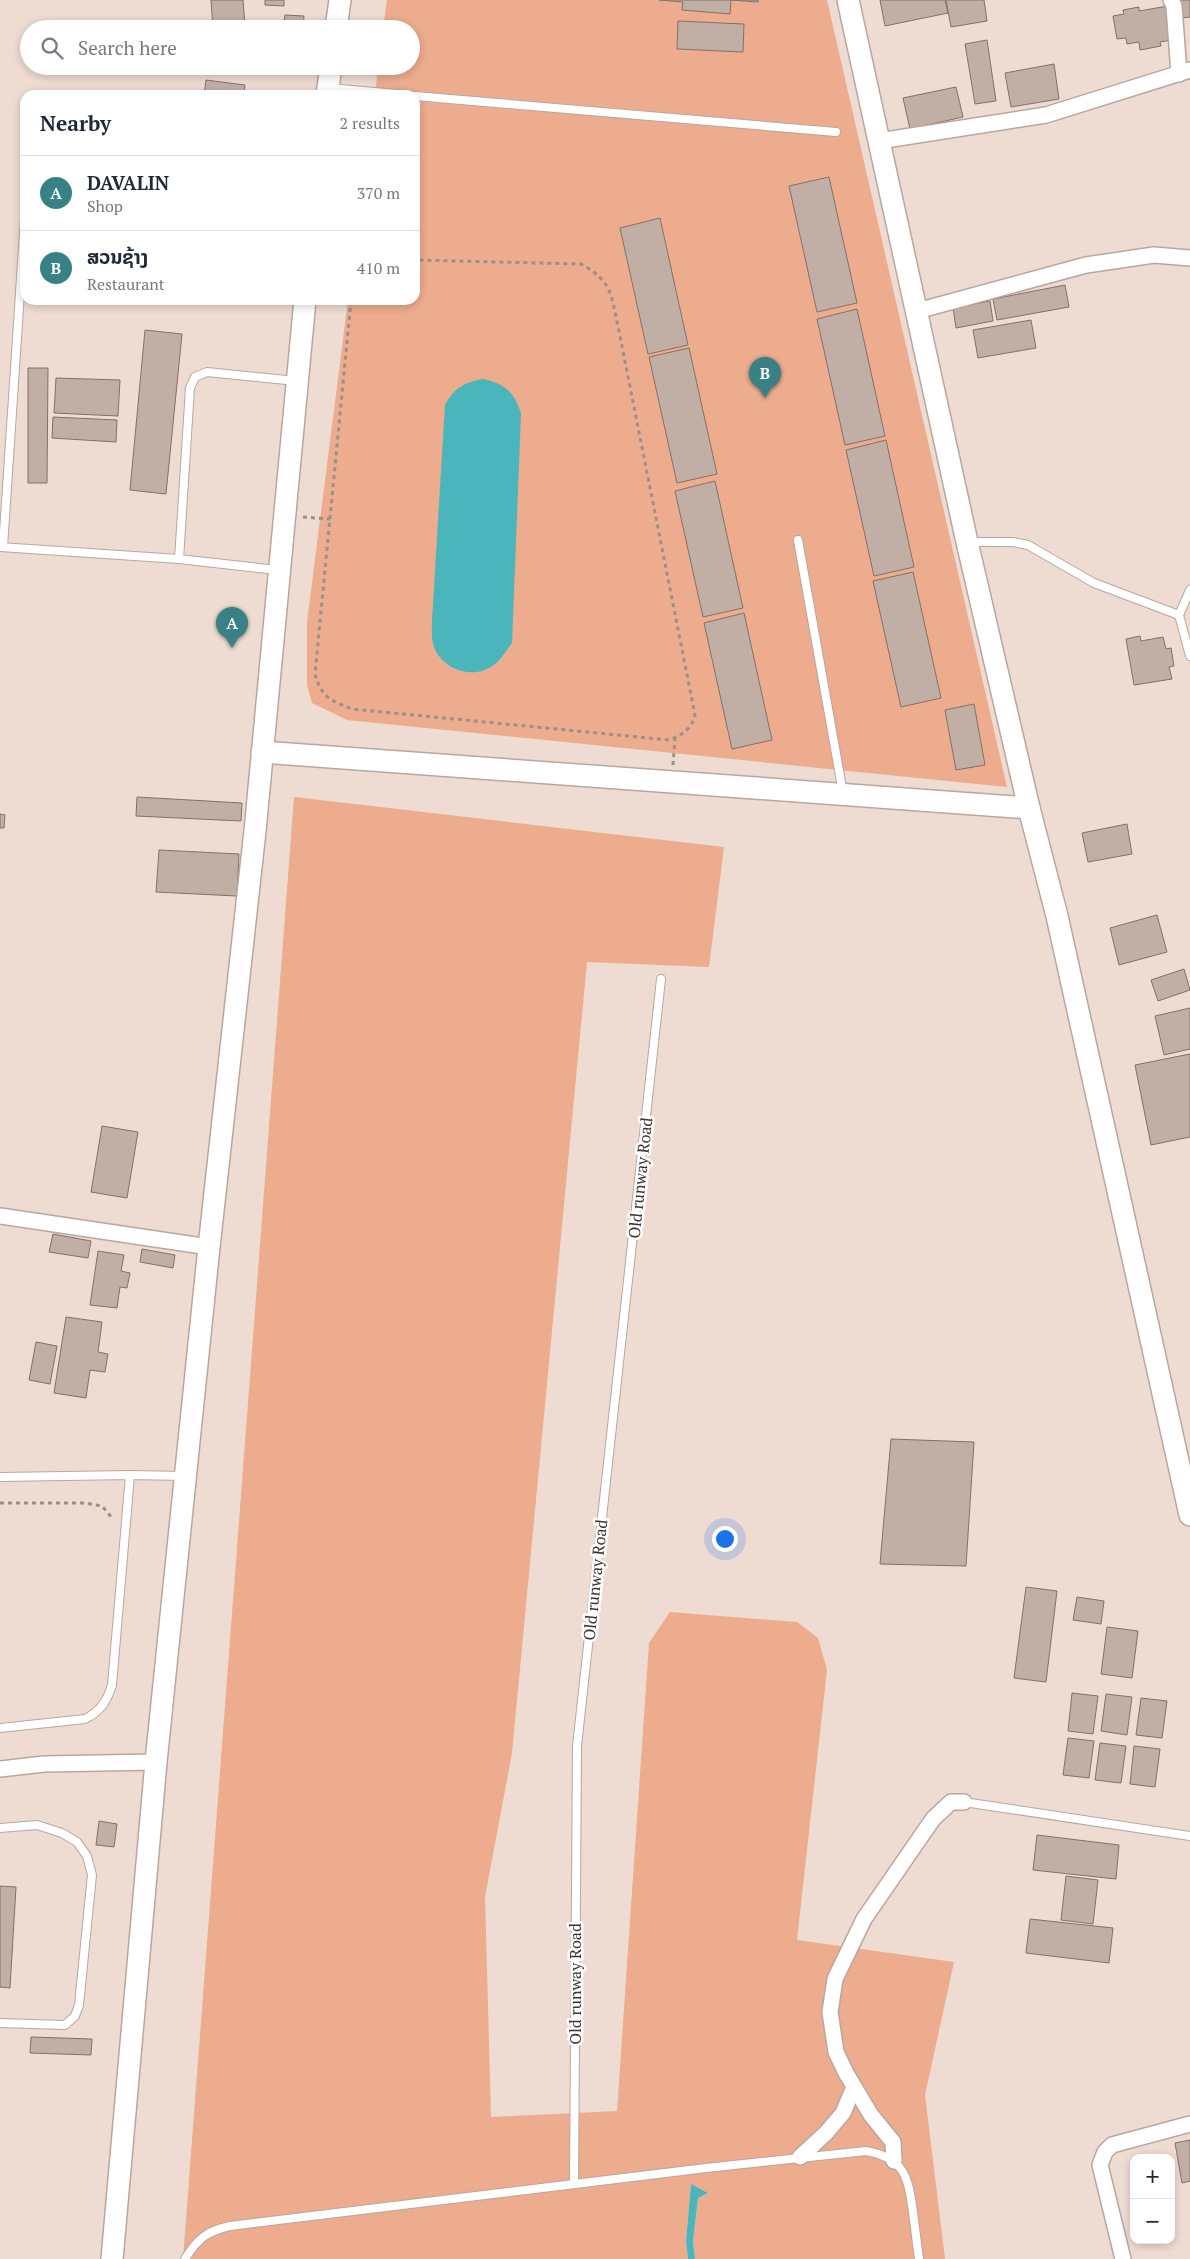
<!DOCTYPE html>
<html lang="en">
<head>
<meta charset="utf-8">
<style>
  :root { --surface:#fff; --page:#f2f2f3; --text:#1f2937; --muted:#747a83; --line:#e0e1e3; --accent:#388184 }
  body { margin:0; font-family:"PT Serif","Noto Sans Lao",serif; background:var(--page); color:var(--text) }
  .controls { position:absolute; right:15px; bottom:15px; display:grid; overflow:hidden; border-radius:10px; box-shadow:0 2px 8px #0003 }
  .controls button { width:45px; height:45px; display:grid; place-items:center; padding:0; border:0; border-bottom:1px solid var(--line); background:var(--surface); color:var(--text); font:25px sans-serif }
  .you { position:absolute; left:724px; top:1538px; width:18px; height:18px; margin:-12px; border:4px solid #fff; border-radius:50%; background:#1a73e8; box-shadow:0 0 0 8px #1a73e833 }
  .badge { display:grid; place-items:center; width:32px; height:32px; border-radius:50%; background:var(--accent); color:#fff; font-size:16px; font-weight:700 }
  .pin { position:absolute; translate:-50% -41px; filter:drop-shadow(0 1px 2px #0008) }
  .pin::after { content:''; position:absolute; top:26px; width:18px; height:15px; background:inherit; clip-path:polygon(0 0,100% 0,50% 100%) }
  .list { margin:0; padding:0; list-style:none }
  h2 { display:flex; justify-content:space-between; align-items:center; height:65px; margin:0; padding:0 20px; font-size:21px }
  h2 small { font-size:16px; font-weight:400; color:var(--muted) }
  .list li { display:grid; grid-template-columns:32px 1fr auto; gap:15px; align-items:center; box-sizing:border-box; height:75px; padding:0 20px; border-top:1px solid var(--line) }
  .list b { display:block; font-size:19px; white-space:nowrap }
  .list p { margin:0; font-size:16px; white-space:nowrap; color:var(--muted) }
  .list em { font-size:16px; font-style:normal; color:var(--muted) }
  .icon { flex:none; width:28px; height:28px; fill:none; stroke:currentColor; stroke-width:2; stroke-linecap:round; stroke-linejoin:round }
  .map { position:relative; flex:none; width:1190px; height:2259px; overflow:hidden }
  .search { position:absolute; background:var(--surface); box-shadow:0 2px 8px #0003; left:20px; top:20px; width:400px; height:55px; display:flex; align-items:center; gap:12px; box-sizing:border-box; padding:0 18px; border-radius:28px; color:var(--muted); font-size:19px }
  .panel { position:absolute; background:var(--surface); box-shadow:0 2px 8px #0003; left:20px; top:90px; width:400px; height:215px; border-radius:15px }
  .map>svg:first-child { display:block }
</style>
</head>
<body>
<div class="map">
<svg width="1190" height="2259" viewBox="0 0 1190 2259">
  <rect width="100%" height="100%" fill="#eedbd2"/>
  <!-- green -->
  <g fill="#ecac8d">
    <polygon points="387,0 827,0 1007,787 347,720 312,703 307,685 307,622 348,300 415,300 415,95 375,95 378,66 411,66 411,29 383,29"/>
    <polygon points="294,797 724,847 709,967 587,962 512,1753 485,1897 491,2117 617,2111 649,1643 670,1612 797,1622 818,1638 827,1670 797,1940 954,1962 925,2095 945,2259 695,2259 693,2241 698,2198 708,2193 691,2184 686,2241 688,2259 183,2259"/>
  </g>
  <!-- water -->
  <g fill="#4ab5ba">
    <path d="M483 379C504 383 514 392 521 413L512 643C507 650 501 659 495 664 474 681 443 670 434 647 431 638 432 629 432 620L445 405C454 388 465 382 483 379Z"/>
    <polygon points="691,2184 708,2193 698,2198 693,2241 695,2259 688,2259 686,2241"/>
  </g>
  <!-- building -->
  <g fill="#c1afa6" stroke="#827169">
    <polygon points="211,0 243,0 245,26 213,29"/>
    <polygon points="265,0 284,0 284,6 265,5"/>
    <polygon points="659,0 758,0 758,2 731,0 730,14 682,10 683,2"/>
    <polygon points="880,0 945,0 948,13 885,26"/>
    <polygon points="946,0 984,0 987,21 951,27"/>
    <polygon points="1179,0 1190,0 1190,17 1182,18"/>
    <polygon points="1168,6 1173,40 1160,42 1161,46 1140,50 1139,42 1127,44 1126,38 1117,39 1113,16 1124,14 1123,10 1139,7 1139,11"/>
    <polygon points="285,15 304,16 303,29 283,29"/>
    <polygon points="678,21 744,24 743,52 677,49"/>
    <polygon points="987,40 996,101 975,104 965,44"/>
    <polygon points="1054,64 1059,99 1011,107 1005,73"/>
    <polygon points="206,80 245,85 244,95 204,95"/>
    <polygon points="956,87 963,117 910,129 903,98"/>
    <polygon points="829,177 857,303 817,312 789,186"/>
    <polygon points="660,218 688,345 648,354 620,228"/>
    <polygon points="1065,285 1069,307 997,320 993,299"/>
    <polygon points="990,301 993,321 956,328 953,308"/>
    <polygon points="857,309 885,436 845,445 817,319"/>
    <polygon points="1031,320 1036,348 978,358 973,330"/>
    <polygon points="145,330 182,334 166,494 130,490"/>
    <polygon points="689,348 717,474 677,483 649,357"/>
    <polygon points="28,368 48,368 47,483 28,483"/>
    <polygon points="56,378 120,380 118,416 54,413"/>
    <polygon points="53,417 117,420 116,442 52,438"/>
    <polygon points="886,440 914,567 874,576 846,450"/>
    <polygon points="715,481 743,608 703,617 675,491"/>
    <polygon points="913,572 941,698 901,707 873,581"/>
    <polygon points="744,613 772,740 732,749 704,623"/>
    <polygon points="1140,636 1141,641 1163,637 1166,649 1171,648 1174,666 1169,667 1172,679 1134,685 1126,639"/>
    <polygon points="974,704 985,765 956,770 945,710"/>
    <polygon points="137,797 242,803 241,821 136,816"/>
    <polygon points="0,814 5,815 4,828 0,828"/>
    <polygon points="1127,824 1132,854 1088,862 1082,833"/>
    <polygon points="159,850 239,854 237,896 156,892"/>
    <polygon points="1157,915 1167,952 1119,965 1110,928"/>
    <polygon points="1184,969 1190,990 1158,1001 1151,980"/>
    <polygon points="1190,1008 1190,1049 1164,1055 1155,1016"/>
    <polygon points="1190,1054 1190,1137 1151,1145 1135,1065"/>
    <polygon points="102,1126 138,1132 127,1198 91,1192"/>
    <polygon points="53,1234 91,1241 88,1258 49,1252"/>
    <polygon points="142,1249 175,1255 173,1268 140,1262"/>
    <polygon points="98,1251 124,1255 121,1271 130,1273 127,1288 120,1287 117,1308 90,1305"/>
    <polygon points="66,1317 102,1322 98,1352 108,1354 105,1372 90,1370 86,1398 54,1393"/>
    <polygon points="36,1342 57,1346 50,1384 29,1380"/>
    <polygon points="891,1439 974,1442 966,1566 880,1564"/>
    <polygon points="1026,1587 1057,1591 1046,1682 1014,1678"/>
    <polygon points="1077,1597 1104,1601 1101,1624 1073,1620"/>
    <polygon points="1107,1627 1138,1631 1132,1678 1101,1674"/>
    <polygon points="1072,1693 1098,1696 1093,1734 1068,1731"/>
    <polygon points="1106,1694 1132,1697 1127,1735 1101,1731"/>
    <polygon points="1141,1698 1167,1701 1162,1738 1136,1735"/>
    <polygon points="1068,1738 1094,1741 1089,1778 1063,1775"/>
    <polygon points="1100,1743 1126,1746 1121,1783 1095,1780"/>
    <polygon points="1134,1746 1160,1749 1155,1787 1130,1784"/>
    <polygon points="99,1821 117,1824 114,1847 96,1845"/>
    <polygon points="1037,1835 1119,1845 1116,1879 1033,1870"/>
    <polygon points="1066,1876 1098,1880 1093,1924 1061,1920"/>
    <polygon points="0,1886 16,1887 10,1988 0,1987"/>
    <polygon points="1030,1919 1113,1928 1109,1963 1026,1953"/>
    <polygon points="31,2037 92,2039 91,2055 30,2053"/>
    <polygon points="1190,2140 1190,2181 1182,2183 1175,2143"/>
  </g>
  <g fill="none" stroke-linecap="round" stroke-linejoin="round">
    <!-- lane casing -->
    <g stroke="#b9a79e" stroke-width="10">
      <g id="lane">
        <polyline points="330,88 407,95"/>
        <polyline points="415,96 836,132"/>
        <polyline points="798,540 843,793"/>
        <polyline points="970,542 1013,542 1028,545 1094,583 1179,615 1190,590"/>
        <polyline points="0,547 179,559 277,570"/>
        <polyline points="3,547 25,218"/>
        <polyline points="179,559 190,388 195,377 207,372 296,381"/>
        <polyline points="1179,615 1190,656"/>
        <polyline points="0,1477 130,1475 185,1476"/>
        <path d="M0 1728 85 1719C101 1711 107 1701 112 1685L130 1475"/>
        <polyline points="964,1802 1190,1836"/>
        <polyline points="0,1828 37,1825 62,1833 77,1842 87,1856 92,1875 79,2005 75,2016 65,2025 0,2023"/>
        <polyline points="574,2184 577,1746 661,979"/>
        <path d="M185 2259C197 2239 207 2231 230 2226L706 2168 866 2151C905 2158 908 2177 913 2212 915 2228 917 2243 919 2259"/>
      </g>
    </g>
    <!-- street casing -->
    <g stroke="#b9a79e" stroke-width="18">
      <g id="street">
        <polyline points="1171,0 1174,6 1179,74"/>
        <polyline points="879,141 1046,115 1190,70"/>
        <polyline points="917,311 1086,265 1154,255 1190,258"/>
        <polyline points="0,1216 209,1247"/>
        <polyline points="0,1769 44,1764 156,1762"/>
        <polyline points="800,2157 826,2133 843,2113 854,2087"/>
        <polyline points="894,2161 893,2142 871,2115 846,2073 836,2052 830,2012 835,1979 864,1919 933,1819 951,1802 964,1802"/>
        <polyline points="1123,2259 1100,2165 1105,2152 1112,2145 1190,2124"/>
      </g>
    </g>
    <!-- secondary casing -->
    <g stroke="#b9a79e" stroke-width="24">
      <g id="secondary">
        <polyline points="848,0 967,542 1029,808 1057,916 1190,1515"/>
        <polyline points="336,29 340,0"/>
        <polyline points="327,95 331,66"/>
        <polyline points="262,752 1029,808"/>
        <polyline points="112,2259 156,1762 209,1247 255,831 305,300"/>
      </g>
    </g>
    <!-- path -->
    <g stroke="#9d8f89" stroke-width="3" stroke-dasharray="4 4" stroke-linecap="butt">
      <path d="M351 300 315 674C321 697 331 701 352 709L669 740C682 735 692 729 695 715L619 331C611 297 614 282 581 264L415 260"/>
      <polyline points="303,517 330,519"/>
      <polyline points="673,765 675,738"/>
      <polyline points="0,1503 85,1503 102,1506 113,1519"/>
    </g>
    <!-- lane -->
    <use href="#lane" stroke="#fff" stroke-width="8"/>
    <!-- street -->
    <use href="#street" stroke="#fff" stroke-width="15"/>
    <!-- secondary -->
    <use href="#secondary" stroke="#fff" stroke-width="21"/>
  </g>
  <g text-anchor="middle" stroke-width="5" stroke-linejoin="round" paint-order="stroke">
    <!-- street labels -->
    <g font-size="16" fill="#3b3330" stroke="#fff">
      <text transform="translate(640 1178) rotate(-84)" y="6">Old runway Road</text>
      <text transform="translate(595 1580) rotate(-84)" y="6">Old runway Road</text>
      <text transform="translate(575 1984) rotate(-90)" y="6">Old runway Road</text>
    </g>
  </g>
</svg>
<div class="controls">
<button>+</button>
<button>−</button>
</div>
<div class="you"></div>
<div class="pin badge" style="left:232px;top:648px">A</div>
<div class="pin badge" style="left:765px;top:398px">B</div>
<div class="search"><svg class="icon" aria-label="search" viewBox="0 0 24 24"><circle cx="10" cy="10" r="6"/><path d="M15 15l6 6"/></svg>Search here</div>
<section class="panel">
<h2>Nearby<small>2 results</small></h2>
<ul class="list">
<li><span class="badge">A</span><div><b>DAVALIN</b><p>Shop</p></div><em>370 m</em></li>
<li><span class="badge">B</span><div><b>ສວນຊ້າງ</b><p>Restaurant</p></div><em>410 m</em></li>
</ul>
</section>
</div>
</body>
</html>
